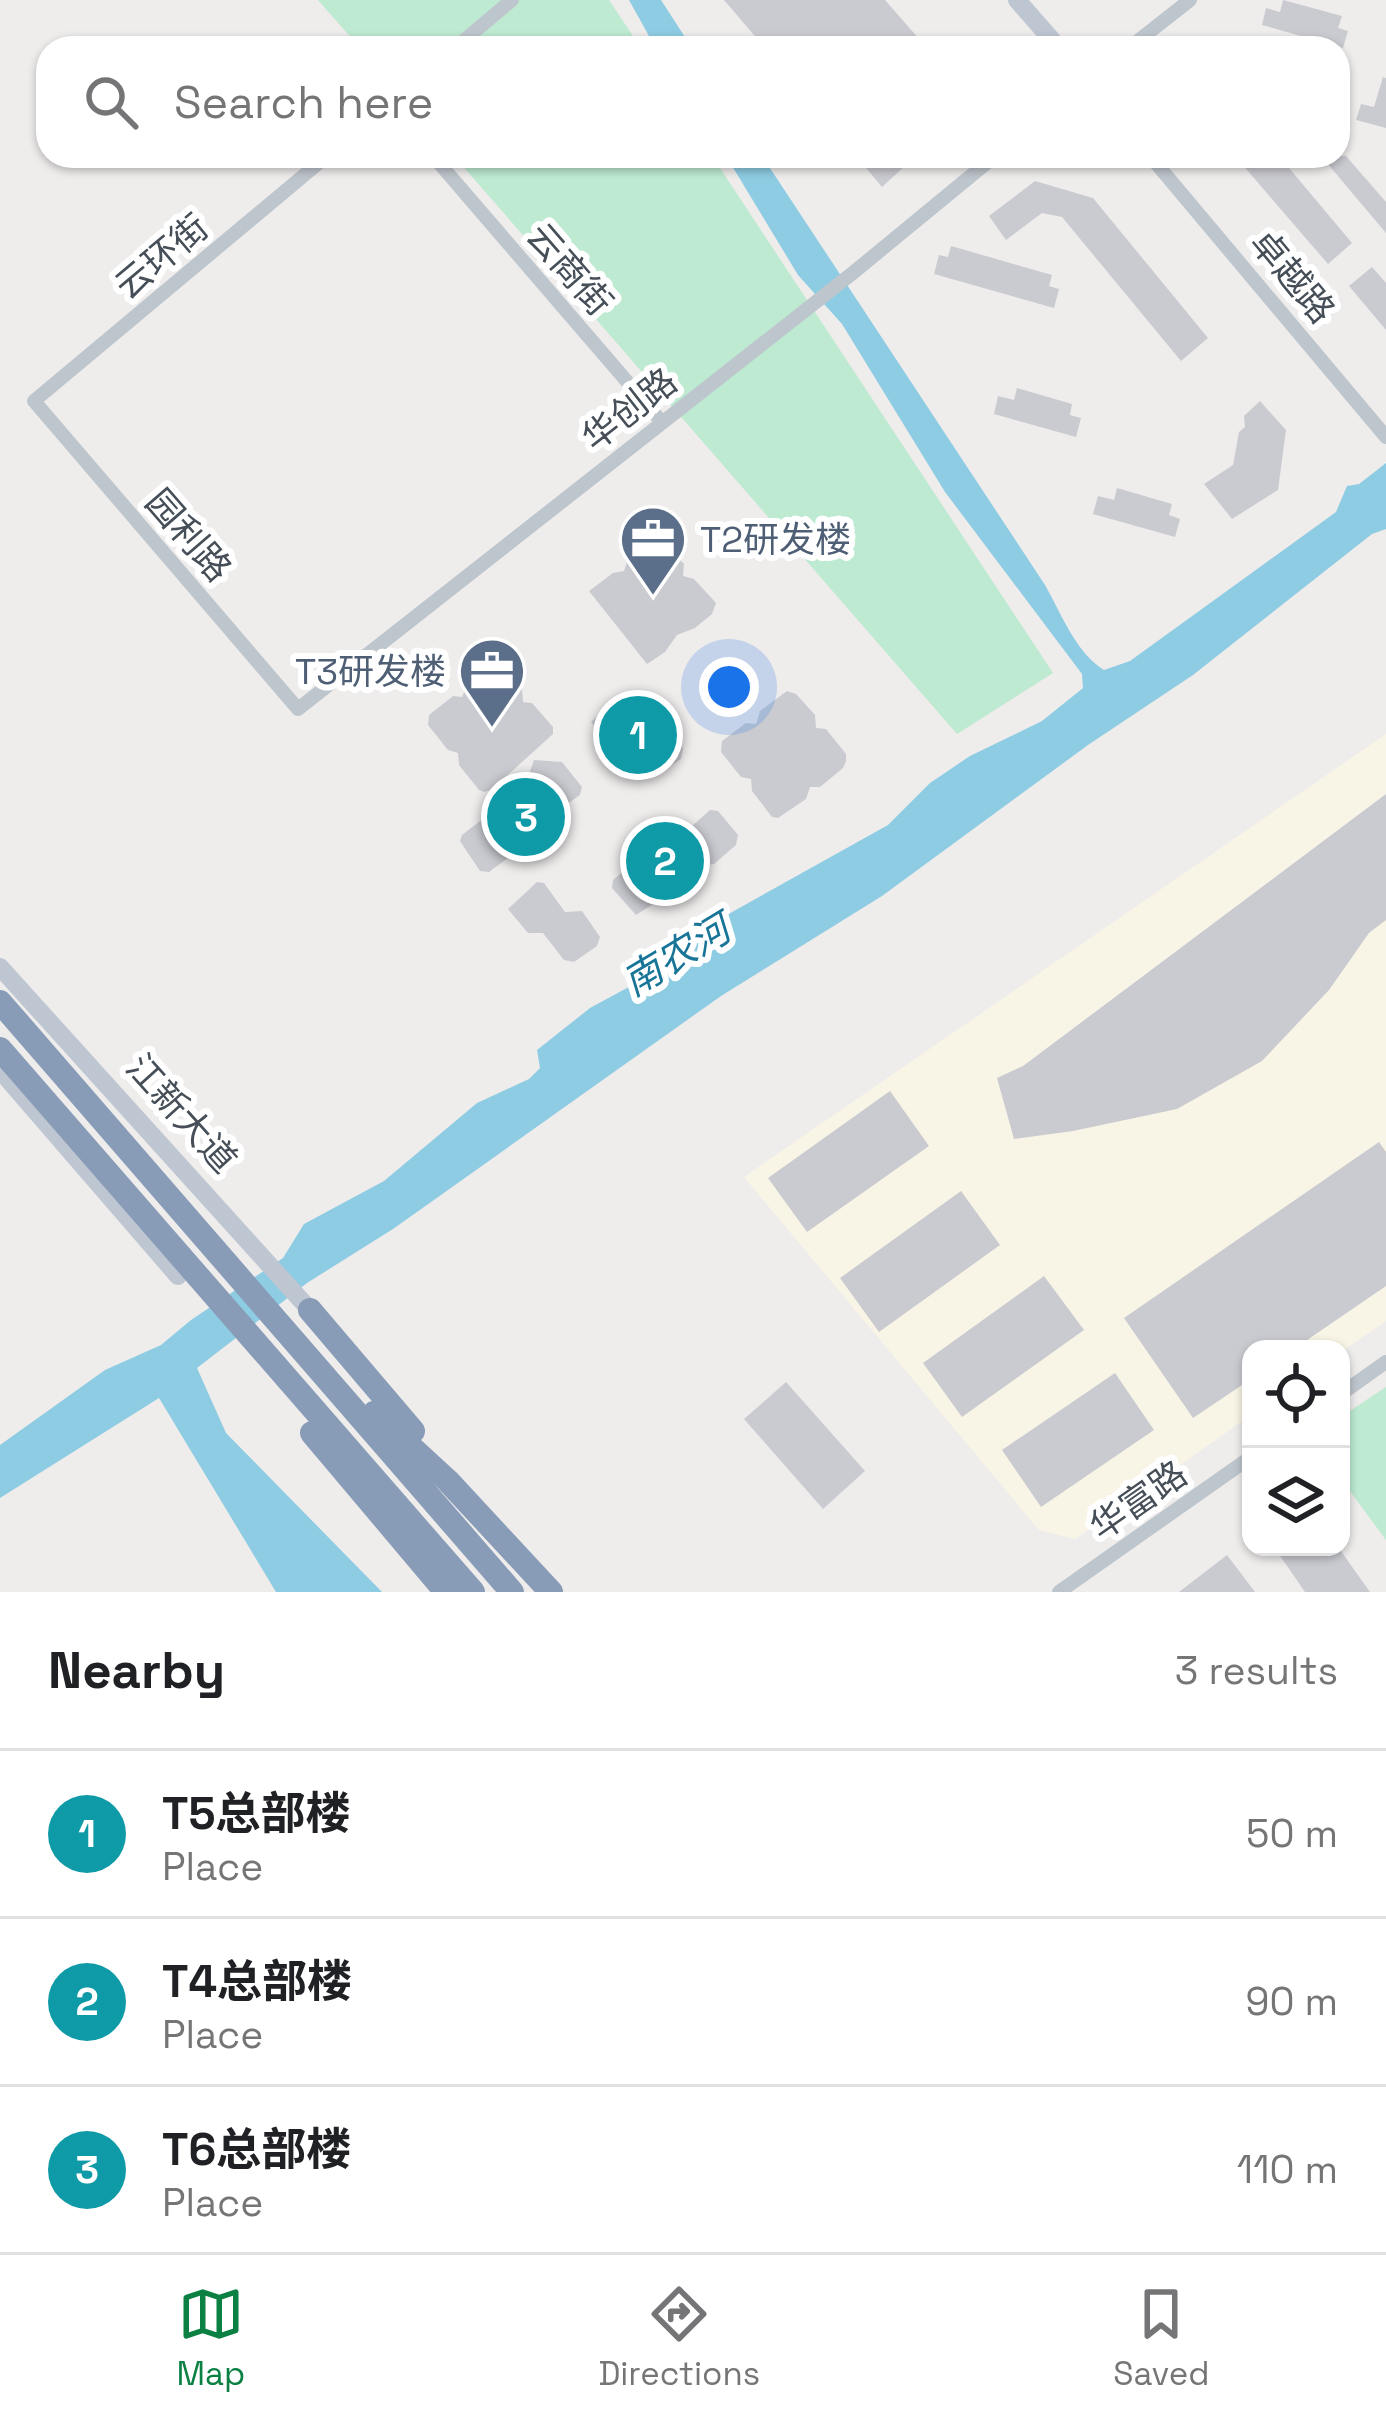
<!DOCTYPE html>
<html lang="en">
<head>
<meta charset="utf-8">
<style>
  :root { --surface:#fff; --page:#f2f2f2; --text:#202124; --muted:#757577; --line:#e0e0e0; --accent:#0b8043 }
  body { margin:0; font-family:"Space Grotesk","Noto Sans SC",sans-serif; background:var(--page); color:var(--text) }
  .controls { position:absolute; right:36px; bottom:36px; display:grid; overflow:hidden; border-radius:24px; box-shadow:0 3px 9px #0004 }
  .controls button { width:108px; height:108px; display:grid; place-items:center; padding:0; border:0; border-bottom:3px solid var(--line); background:var(--surface); color:var(--text); font:60px sans-serif }
  .you { position:absolute; left:729px; top:687px; width:42px; height:42px; margin:-30px; border:9px solid #fff; border-radius:50%; background:#1a73e8; box-shadow:0 0 0 18px #1a73e833 }
  .badge { display:grid; place-items:center; width:78px; height:78px; border-radius:50%; background:var(--accent); color:#fff; font-size:39px; font-weight:700 }
  .pin { position:absolute; translate:-50% -50%; border:6px solid #fff; box-shadow:0 3px 12px #0006 }
  .list { margin:0; padding:0; list-style:none }
  h2 { display:flex; justify-content:space-between; align-items:center; height:156px; margin:0; padding:0 48px; font-size:51px }
  h2 small { font-size:39px; font-weight:400; color:var(--muted) }
  .list li { display:grid; grid-template-columns:78px 1fr auto; gap:36px; align-items:center; box-sizing:border-box; height:168px; padding:0 48px; border-top:3px solid var(--line) }
  .list b { display:block; font-size:45px; white-space:nowrap }
  .list p { margin:0; font-size:39px; white-space:nowrap; color:var(--muted) }
  .list em { font-size:39px; font-style:normal; color:var(--muted) }
  .icon { flex:none; width:66px; height:66px; fill:none; stroke:currentColor; stroke-width:2; stroke-linecap:round; stroke-linejoin:round }
  .map { position:relative; flex:none; width:1386px; height:1592px; overflow:hidden }
  .search { position:absolute; background:var(--surface); box-shadow:0 3px 9px #0004; left:36px; right:36px; top:36px; height:132px; display:flex; align-items:center; gap:30px; box-sizing:border-box; padding:0 42px; border-radius:36px; color:var(--muted); font-size:45px }
  .sheet { height:660px; background:var(--surface) }
  nav { display:flex; justify-content:space-around; align-items:center; box-sizing:border-box; height:168px; border-top:3px solid var(--line); background:var(--surface); font-size:33px; color:var(--muted) }
  nav a { display:grid; justify-items:center; gap:6px }
  nav .on { color:var(--accent) }
  .map>svg:first-child { display:block }
</style>
</head>
<body>
<div class="map">
<svg width="1386" height="1592" viewBox="0 0 1386 1592">
  <rect width="100%" height="100%" fill="#efecec"/>
  <!-- commercial -->
  <polygon fill="#f9f5e6" points="1386,734 1386,1321 1341,1352 1341,1349 1251,1349 1251,1415 1075,1539 1039,1530 744,1177"/>
  <!-- green -->
  <g fill="#bdead1">
    <polygon points="318,0 609,0 641,48 360,48"/>
    <polygon points="454,156 712,156 1053,673 957,734"/>
    <polygon points="1386,1387 1386,1540 1341,1479 1341,1417"/>
  </g>
  <!-- water -->
  <g fill="#8ecce3">
    <polygon points="629,0 661,0 692,48 654,45"/>
    <path d="M726 156H762L1045 585C1061 613 1076 653 1104 670L1130 661 1336 512 1347 486 1359 484 1386 463V529L1372 534 1193 675 1088 745 882 896 721 996 393 1229 307 1283 197 1368 226 1433 382 1592H276L159 1398 0 1498V1445L105 1370 161 1345 191 1320 283 1258 304 1224 384 1181 477 1103 529 1079 540 1068 537 1050 590 1008 651 975 691 935 888 825 930 783 970 756 1042 721 1083 688 1082 674 945 492 842 324 798 275Z"/>
  </g>
  <!-- building -->
  <g fill="#cacbd1">
    <polygon points="724,0 885,0 927,48 765,48"/>
    <polygon points="1283,0 1342,16 1338,28 1348,31 1343,48 1262,25 1266,8 1280,12"/>
    <polygon points="1383,77 1386,78 1386,128 1356,120 1361,104 1374,107"/>
    <polygon points="856,156 916,156 882,187"/>
    <polygon points="1235,156 1279,156 1352,243 1328,264"/>
    <polygon points="1321,156 1346,156 1386,202 1386,233"/>
    <polygon points="1035,181 1093,198 1208,338 1181,361 1062,217 1042,213 1006,240 989,216"/>
    <polygon points="951,246 1052,275 1049,286 1059,289 1054,308 934,274 939,255 948,257"/>
    <polygon points="1372,267 1386,283 1386,330 1349,286"/>
    <polygon points="1017,388 1072,404 1070,415 1081,418 1076,437 994,414 998,396 1014,400"/>
    <polygon points="1260,401 1286,430 1278,490 1232,519 1204,484 1233,465 1239,432 1245,427 1244,416"/>
    <polygon points="1117,488 1172,504 1169,515 1180,519 1175,537 1093,514 1098,496 1114,500"/>
    <polygon points="657,537 684,564 683,576 694,579 716,603 712,614 695,628 677,635 665,652 647,664 589,591 613,573 624,571 629,556"/>
    <polygon points="494,665 502,667 522,688 523,702 532,703 553,727 553,734 491,790 484,792 479,790 459,765 458,753 448,750 428,725 429,715 453,696 462,697 467,685"/>
    <polygon points="787,691 796,694 815,715 816,728 826,729 846,754 846,761 843,768 820,787 810,787 806,799 778,818 772,817 752,791 751,779 741,777 721,752 722,741 746,723 756,724 760,711"/>
    <polygon points="621,694 627,695 648,724 665,723 683,749 681,759 657,775 647,772 626,746 611,746 591,722"/>
    <polygon points="534,760 562,762 582,787 580,795 550,816 555,825 553,833 529,851 519,850 489,872 480,871 460,841 462,835 484,818 496,820 530,794 525,786"/>
    <polygon points="1386,794 1386,920 1369,933 1329,990 1262,1061 1177,1109 1073,1131 1014,1139 997,1078 1023,1066"/>
    <polygon points="710,810 718,811 738,835 736,845 714,864 705,865 699,858 665,885 664,897 636,915 612,888 613,880 641,856 643,845 667,827 675,826 683,834"/>
    <polygon points="537,882 544,883 565,912 582,911 600,937 597,946 574,962 564,960 543,933 528,933 508,909"/>
    <polygon points="890,1091 929,1146 807,1232 768,1178"/>
    <polygon points="1379,1142 1386,1152 1386,1286 1294,1349 1251,1349 1251,1379 1193,1418 1124,1318"/>
    <polygon points="961,1191 1000,1245 879,1332 840,1278"/>
    <polygon points="1044,1276 1084,1330 962,1417 923,1363"/>
    <polygon points="1115,1373 1154,1430 1041,1507 1002,1450"/>
    <polygon points="786,1382 865,1471 823,1509 744,1419"/>
    <polygon points="1274,1547 1338,1547 1370,1592 1305,1592"/>
    <polygon points="1227,1555 1255,1592 1179,1592"/>
  </g>
  <g fill="none" stroke-linecap="round" stroke-linejoin="round">
    <!-- street -->
    <g stroke="#bec6cd" stroke-width="14">
      <polyline points="455,48 512,0"/>
      <polyline points="1129,48 1190,0"/>
      <polyline points="327,156 34,401 298,709 854,272 995,156"/>
      <polyline points="433,156 661,421"/>
      <polyline points="1150,156 1386,437"/>
      <polyline points="1341,1394 1386,1362"/>
      <polyline points="1059,1592 1251,1457"/>
    </g>
    <!-- secondary -->
    <g stroke="#bec6d2" stroke-width="18">
      <polyline points="1017,0 1059,48"/>
      <polyline points="0,967 310,1310"/>
      <polyline points="0,1070 178,1276"/>
    </g>
    <!-- highway -->
    <g stroke="#889cb7" stroke-width="24">
      <polyline points="0,1002 512,1592"/>
      <polyline points="0,1049 473,1592"/>
      <polyline points="310,1310 413,1431"/>
      <polyline points="374,1413 448,1481 551,1592"/>
      <polyline points="312,1433 446,1592"/>
    </g>
  </g>
  <!-- icons -->
  <defs>
    <g id="office-pin" transform="scale(3.45)"><path d="M0 17L-7.5 6A9.5 9.5 0 1 1 7.5 6Z" fill="#5c6f8a" stroke="#fff"/><path d="M-6-3h4V-5.5h4V-3h4V5H-6ZM-1-4.5V-3h2v-1.5ZM-6 0V1H6V0Z" fill="#fff"/></g>
  </defs>
  <g fill-rule="evenodd">
    <use href="#office-pin" x="653" y="539"/>
    <use href="#office-pin" x="492" y="671"/>
  </g>
  <g text-anchor="middle" stroke-width="12" stroke-linejoin="round" paint-order="stroke">
    <!-- street labels -->
    <g font-size="36" fill="#464e58" stroke="#fff">
      <text transform="translate(161 256) rotate(-40)" y="13">云环街</text>
      <text transform="translate(570 269) rotate(49)" y="13">云商街</text>
      <text transform="translate(1293 276) rotate(50)" y="13">卓越路</text>
      <text transform="translate(629 409) rotate(-38)" y="13">华创路</text>
      <text transform="translate(189 535) rotate(49)" y="13">园利路</text>
      <text transform="translate(182 1113) rotate(48)" y="13">江新大道</text>
      <text transform="translate(1138 1500) rotate(-35)" y="13">华富路</text>
    </g>
    <!-- service labels -->
    <g font-size="36" fill="#4e5e75" stroke="#fff" text-anchor="start">
      <text x="700" y="552">T2研发楼</text>
      <text x="446" y="684" text-anchor="end">T3研发楼</text>
    </g>
    <!-- water labels -->
    <g font-size="39" font-style="italic" fill="#197598" stroke="#fff">
      <text transform="translate(676 955) rotate(-31)" y="14">南农河</text>
    </g>
  </g>
</svg>
<div class="controls">
<button><svg class="icon" aria-label="locate" viewBox="0 0 24 24"><circle cx="12" cy="12" r="6"/><path d="M12 2v4M12 18v4M2 12h4M18 12h4"/></svg></button>
<button><svg class="icon" aria-label="layers" viewBox="0 0 24 24"><path d="M12 4l9 5-9 5-9-5zM3 14l9 5 9-5"/></svg></button>
</div>
<div class="you"></div>
<div class="pin badge" style="left:638px;top:735px;background:#0f9aa8">1</div>
<div class="pin badge" style="left:665px;top:861px;background:#0f9aa8">2</div>
<div class="pin badge" style="left:526px;top:817px;background:#0f9aa8">3</div>
<div class="search"><svg class="icon" aria-label="search" viewBox="0 0 24 24"><circle cx="10" cy="10" r="6"/><path d="M15 15l6 6"/></svg>Search here</div>
</div>
<section class="sheet">
<h2>Nearby<small>3 results</small></h2>
<ul class="list">
<li><span class="badge" style="background:#0f9aa8">1</span><div><b>T5总部楼</b><p>Place</p></div><em>50 m</em></li>
<li><span class="badge" style="background:#0f9aa8">2</span><div><b>T4总部楼</b><p>Place</p></div><em>90 m</em></li>
<li><span class="badge" style="background:#0f9aa8">3</span><div><b>T6总部楼</b><p>Place</p></div><em>110 m</em></li>
</ul>
</section>
<nav>
<a class="on"><svg class="icon" aria-label="map" viewBox="0 0 24 24"><path d="M3 6l6-2 6 2 6-2v14l-6 2-6-2-6 2zM9 4v14M15 6v14"/></svg>Map</a>
<a><svg class="icon" aria-label="directions" viewBox="0 0 24 24"><path d="M12 3l9 9-9 9-9-9zM9 14v-3h6M13 9l2 2-2 2"/></svg>Directions</a>
<a><svg class="icon" aria-label="saved" viewBox="0 0 24 24"><path d="M7 4h10v16l-5-4-5 4z"/></svg>Saved</a>
</nav>
</body>
</html>
